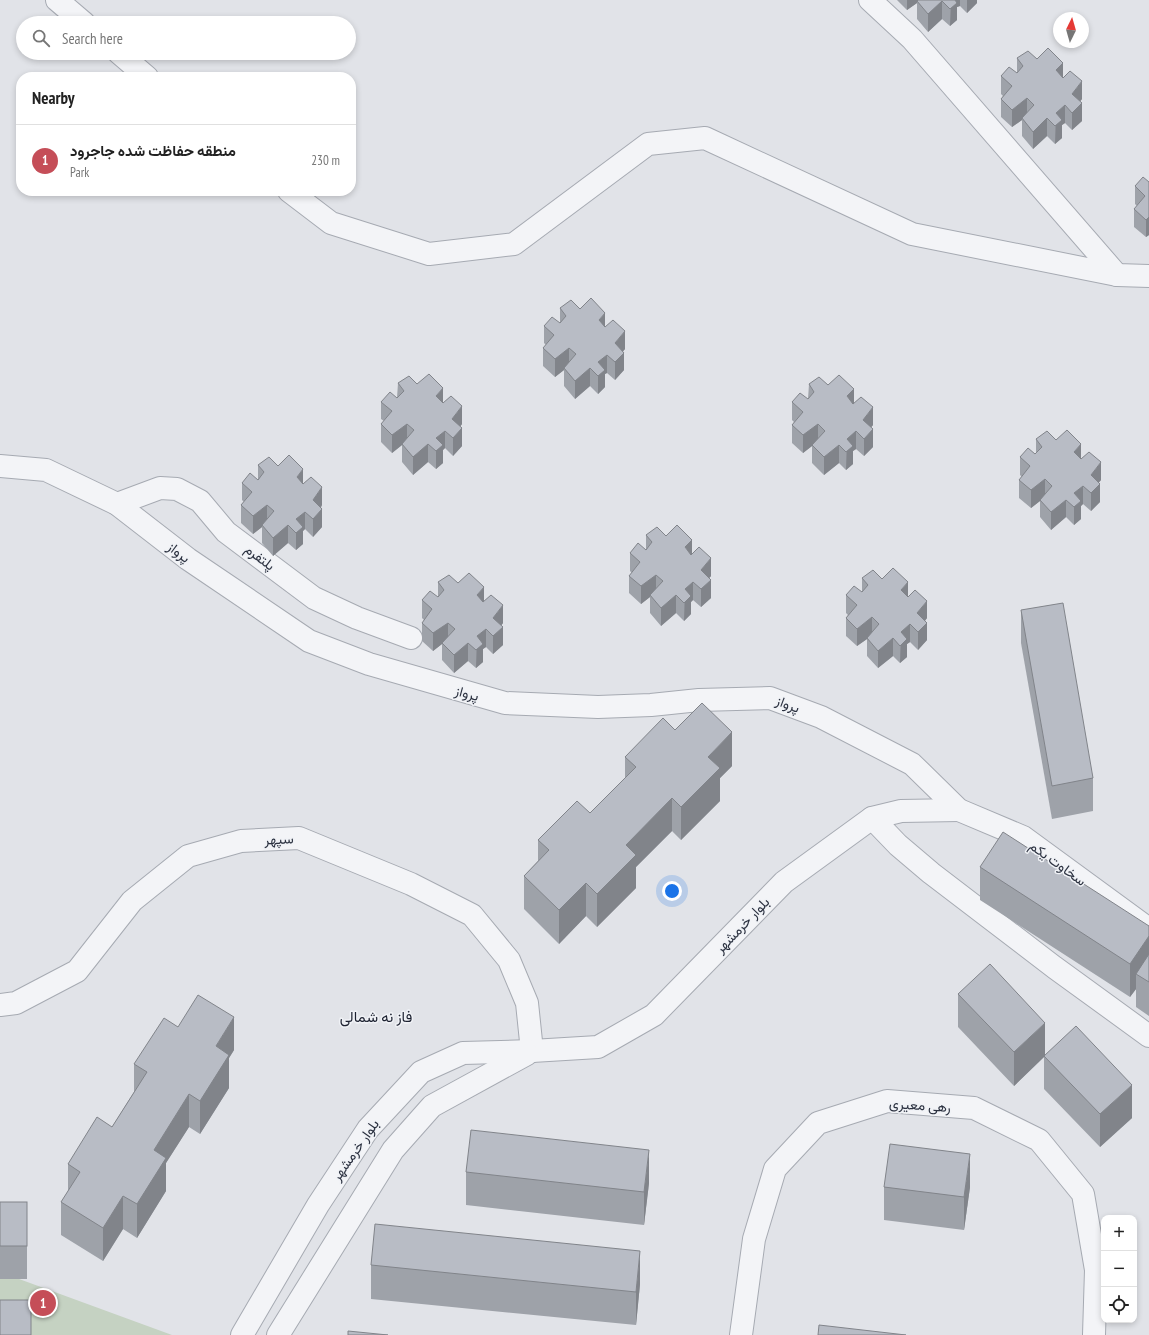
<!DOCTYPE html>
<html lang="en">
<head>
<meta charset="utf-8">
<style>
  :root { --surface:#fff; --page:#f2f2f2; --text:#222; --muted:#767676; --line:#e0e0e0; --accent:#c54e58 }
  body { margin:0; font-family:"PT Sans Narrow",Vazirmatn,sans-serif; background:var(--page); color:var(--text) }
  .controls { position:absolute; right:12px; bottom:12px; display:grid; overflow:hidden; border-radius:8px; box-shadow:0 2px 6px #0003 }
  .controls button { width:36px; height:36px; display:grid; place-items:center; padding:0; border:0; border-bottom:1px solid var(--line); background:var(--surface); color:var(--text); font:20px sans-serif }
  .compass { position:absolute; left:1053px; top:12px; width:36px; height:36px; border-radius:50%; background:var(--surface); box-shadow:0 2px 6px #0003; rotate:5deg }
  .you { position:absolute; left:672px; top:891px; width:14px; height:14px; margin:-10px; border:3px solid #fff; border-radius:50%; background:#1a73e8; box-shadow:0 0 0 6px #1a73e833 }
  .badge { display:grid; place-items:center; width:26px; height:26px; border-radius:50%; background:var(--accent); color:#fff; font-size:13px; font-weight:700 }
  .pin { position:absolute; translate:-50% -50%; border:2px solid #fff; box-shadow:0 1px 4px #0006 }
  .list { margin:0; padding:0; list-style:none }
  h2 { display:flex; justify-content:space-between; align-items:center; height:52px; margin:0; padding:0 16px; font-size:17px }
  h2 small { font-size:13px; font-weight:400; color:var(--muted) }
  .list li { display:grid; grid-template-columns:26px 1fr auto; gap:12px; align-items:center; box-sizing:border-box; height:72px; padding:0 16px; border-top:1px solid var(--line) }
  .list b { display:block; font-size:15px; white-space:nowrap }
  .list p { margin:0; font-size:13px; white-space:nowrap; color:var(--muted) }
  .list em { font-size:13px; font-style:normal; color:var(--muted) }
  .icon { flex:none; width:22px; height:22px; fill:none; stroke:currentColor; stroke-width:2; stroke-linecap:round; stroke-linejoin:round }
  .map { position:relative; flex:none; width:1149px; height:1335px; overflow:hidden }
  .search { position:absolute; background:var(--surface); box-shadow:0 2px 6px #0003; left:16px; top:16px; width:340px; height:44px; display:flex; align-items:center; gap:10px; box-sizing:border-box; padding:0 14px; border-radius:22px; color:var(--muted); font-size:15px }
  .panel { position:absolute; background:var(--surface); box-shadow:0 2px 6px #0003; left:16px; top:72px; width:340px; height:124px; border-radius:16px }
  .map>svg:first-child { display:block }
</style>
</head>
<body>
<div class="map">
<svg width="1149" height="1335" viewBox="0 0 1149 1335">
  <rect width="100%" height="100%" fill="#e1e3e8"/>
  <!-- green -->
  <polygon fill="#c5d2c2" points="0,1272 172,1335 0,1335"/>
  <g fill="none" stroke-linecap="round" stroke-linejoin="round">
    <!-- minor casing -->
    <g stroke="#a6aab2" stroke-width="24">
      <g id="minor">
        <polyline points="57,0 84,23"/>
        <polyline points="870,0 912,39 1117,275"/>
        <polyline points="119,53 147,77"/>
        <polyline points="289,191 331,223 429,254 514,244 648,144 705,138 912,234 1117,275 1149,276"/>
        <polyline points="0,466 46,470 117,504 188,559 309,641 369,664 505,703 598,707 651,705 699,700 770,698 821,717 912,764 959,810 1023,837 1149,929"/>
        <polyline points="117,504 160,488 177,489 200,501 226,532 314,598 357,618 411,638"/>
        <polyline points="872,818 898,845 931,873 1054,967 1149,1036"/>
        <polyline points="0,1005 16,1003 77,971 132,901 188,856 241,841 299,838 411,884 472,915 509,960 527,1003 532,1051"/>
        <polyline points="242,1335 318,1205 368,1129 421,1072 463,1053 532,1051 598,1047 654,1015 784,882 872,818 901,811 959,810"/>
        <polyline points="278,1335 393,1150 432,1106 527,1054"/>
        <polyline points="741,1335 754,1239 775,1169 818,1123 887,1101 974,1108 1039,1140 1083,1194 1096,1270 1094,1335"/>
      </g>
    </g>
    <!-- minor -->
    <use href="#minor" stroke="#f3f4f7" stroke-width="22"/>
  </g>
  <!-- wall -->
  <g fill="#9ea2a9">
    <polygon points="897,0 977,0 977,3 967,13 960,6 957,7 957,20 950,26 942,19 928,32 917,19 917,3 907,10"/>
    <polygon points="1017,58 1037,59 1063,78 1082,99 1080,101 1082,121 1072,130 1065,123 1062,125 1062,138 1055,144 1047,136 1033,149 1022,136 1022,120 1012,127 1001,117 1001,99 1003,96 1001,94 1001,76 1017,73"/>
    <polygon points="1149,182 1149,235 1146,237 1134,227 1134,209 1137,206 1135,204 1135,186"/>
    <polygon points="560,308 580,309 605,327 625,349 623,351 624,370 615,380 607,373 605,374 605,387 598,394 590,386 575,399 564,386 564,370 555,377 543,366 543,348 546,345 544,343 544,326 560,323"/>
    <polygon points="398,383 417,384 443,403 462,424 460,427 462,446 453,456 445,448 443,450 443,463 436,469 428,462 413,475 402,462 402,445 392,453 381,442 381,424 384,421 381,419 381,402 397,398"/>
    <polygon points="809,384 828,385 854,404 873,425 871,427 873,447 864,456 856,449 853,451 853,464 846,470 839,463 824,475 812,463 812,446 803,453 792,443 792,425 794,422 792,420 792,402 808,399"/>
    <polygon points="1036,439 1056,440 1081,458 1101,480 1099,482 1100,502 1091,511 1083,504 1081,506 1081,519 1074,525 1066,517 1051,530 1040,517 1040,501 1031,508 1019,498 1019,480 1022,477 1020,475 1020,457 1036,454"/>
    <polygon points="258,465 278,466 303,484 322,505 321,508 322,527 313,537 305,529 303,531 303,544 296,550 288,543 273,556 262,543 262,527 253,534 241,523 241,505 244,502 242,500 242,483 258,480"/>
    <polygon points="646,535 666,536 692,554 711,576 709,578 711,598 701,607 693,600 691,602 691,614 684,621 676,613 661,626 650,613 650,597 641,604 629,593 629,576 632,573 630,571 630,553 646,550"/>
    <polygon points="862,578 882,579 908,597 927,618 925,621 927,640 918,650 910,642 907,644 907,657 900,663 893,656 878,668 867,656 867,639 857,646 846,636 846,618 848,615 846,613 846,595 862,592"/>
    <polygon points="438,582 458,583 484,602 503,623 501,626 503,645 493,654 486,647 483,649 483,662 476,668 468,661 454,673 442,660 442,644 433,651 422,641 422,623 424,620 422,618 422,600 438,597"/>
    <polygon points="1021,610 1093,778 1093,811 1052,819 1021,643"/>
    <polygon points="675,730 732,766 720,778 720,801 681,840 672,831 636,867 636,888 597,927 586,916 559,944 524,909 524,876 538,861 538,840 590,813 625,778 625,757"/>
    <polygon points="980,867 1149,926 1149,1016 1136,1007 1136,989 1130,997 980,900"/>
    <polygon points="958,994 1045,1055 1132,1118 1100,1147 1044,1089 1044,1057 1014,1086 958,1027"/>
    <polygon points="178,1027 234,1050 229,1058 229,1088 200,1134 189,1127 166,1163 166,1191 137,1238 123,1229 103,1261 61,1235 61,1202 68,1192 68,1164 112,1127 134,1092 134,1064"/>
    <polygon points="466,1172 649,1183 644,1225 466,1205"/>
    <polygon points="884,1187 970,1187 964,1230 884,1220"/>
    <rect x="0" y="1202" width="27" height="77"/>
    <polygon points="371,1265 640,1284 636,1325 371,1299"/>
  </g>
  <!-- shaded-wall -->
  <g fill="#81848a">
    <polygon points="907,0 920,0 917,1 917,3 907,10"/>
    <polygon points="951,0 960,0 960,6 957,7 957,20 950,26"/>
    <polygon points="967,0 977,0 977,3 967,13"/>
    <polygon points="942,1 942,19 928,32 928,14"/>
    <polygon points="1063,63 1063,81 1056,70"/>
    <polygon points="1082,81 1082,99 1072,112 1072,94"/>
    <polygon points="1027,98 1027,116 1022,118 1022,120 1012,127 1012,110"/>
    <polygon points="1082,103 1082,121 1072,130 1072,113"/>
    <polygon points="1065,105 1065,123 1062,125 1062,138 1055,144 1056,113"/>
    <polygon points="1047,118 1047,136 1033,149 1033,132"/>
    <polygon points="1149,217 1149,235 1146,237 1146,220"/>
    <polygon points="605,313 605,331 599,320"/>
    <polygon points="625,331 625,349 615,361 615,343"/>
    <polygon points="569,348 569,366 564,368 564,370 555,377 555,359"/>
    <polygon points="624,353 624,370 615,380 615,362"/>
    <polygon points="607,355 607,373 605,374 605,387 598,394 598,362"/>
    <polygon points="590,368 590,386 575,399 575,381"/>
    <polygon points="443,388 443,406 436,396"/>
    <polygon points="854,389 854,407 847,396"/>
    <polygon points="462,406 462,424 452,437 452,419"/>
    <polygon points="873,407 873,425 863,438 863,420"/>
    <polygon points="407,424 407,441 402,444 402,445 392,453 392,435"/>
    <polygon points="818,424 818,442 812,445 812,446 803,453 803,435"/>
    <polygon points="462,428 462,446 453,456 453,438"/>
    <polygon points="873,429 873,447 864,456 864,439"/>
    <polygon points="445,431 445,448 443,450 443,463 436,469 436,438"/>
    <polygon points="856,431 856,449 853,451 853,464 846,470 847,439"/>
    <polygon points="428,444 428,462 413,475 413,457"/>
    <polygon points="1081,444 1081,462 1074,452"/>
    <polygon points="839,445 839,463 824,475 824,457"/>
    <polygon points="1101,462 1101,480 1091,492 1091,475"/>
    <polygon points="303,469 303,487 297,477"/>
    <polygon points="1045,479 1045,497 1040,500 1040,501 1031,508 1031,490"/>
    <polygon points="1100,484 1100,502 1091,511 1091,493"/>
    <polygon points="1083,486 1083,504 1081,506 1081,519 1074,525 1074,493"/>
    <polygon points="322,487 322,505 313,518 313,500"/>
    <polygon points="1066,500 1066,517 1051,530 1051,512"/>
    <polygon points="267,505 267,522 262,525 262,527 253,534 253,516"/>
    <polygon points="322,509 322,527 313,537 313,519"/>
    <polygon points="305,512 305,529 303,531 303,544 296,550 296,519"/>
    <polygon points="288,525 288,543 273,556 273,538"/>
    <polygon points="692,540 692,557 685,547"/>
    <polygon points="711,558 711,576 701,588 701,570"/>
    <polygon points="656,575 656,593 650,595 650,597 641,604 641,586"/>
    <polygon points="711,580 711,598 701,607 701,589"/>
    <polygon points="693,582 693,600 691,602 691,614 684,621 685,589"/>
    <polygon points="908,582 908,600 901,590"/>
    <polygon points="484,587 484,605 477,595"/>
    <polygon points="676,595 676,613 661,626 661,608"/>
    <polygon points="927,601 927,618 917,631 917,613"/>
    <polygon points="503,605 503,623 493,636 493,618"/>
    <polygon points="872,617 872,635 867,638 867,639 857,646 857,629"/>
    <polygon points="448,623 448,640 442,643 442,644 433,651 433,633"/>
    <polygon points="927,623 927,640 918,650 918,632"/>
    <polygon points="910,624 910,642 907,644 907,657 900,663 901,632"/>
    <polygon points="503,627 503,645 493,654 493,636"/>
    <polygon points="486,629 486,647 483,649 483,662 476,668 477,636"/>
    <polygon points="893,638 893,656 878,668 878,651"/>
    <polygon points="468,643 468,661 454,673 454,655"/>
    <polygon points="732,732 732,766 720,778 720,801 681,840 681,807 708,757"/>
    <polygon points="672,798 672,831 636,867 636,888 597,927 597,894 626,845"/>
    <polygon points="586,883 586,916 559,944 559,910"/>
    <polygon points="1149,936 1149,969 1136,974 1136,989 1130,997 1130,964"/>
    <polygon points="234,1017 234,1050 229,1058 229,1088 200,1134 200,1101 216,1046"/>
    <polygon points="1045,1023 1045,1056 1044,1056 1044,1057 1014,1086 1014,1052"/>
    <polygon points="1132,1085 1132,1118 1100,1147 1100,1114"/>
    <polygon points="189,1094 189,1127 166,1163 166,1191 137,1238 137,1204 154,1150"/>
    <polygon points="649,1150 649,1183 644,1225 644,1192"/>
    <polygon points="970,1154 970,1187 964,1230 964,1197"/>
    <polygon points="123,1196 123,1229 103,1261 103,1228"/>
    <polygon points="640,1251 640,1284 636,1325 636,1292"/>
  </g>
  <!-- building -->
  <g fill="#b8bcc5" stroke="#81848a">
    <polygon points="918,0 955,0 957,3 950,9 942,1 928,14 917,1"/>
    <polygon points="1048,48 1063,63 1056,70 1063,78 1070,71 1082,81 1072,94 1082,103 1072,113 1065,105 1056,113 1062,120 1055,126 1047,118 1033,132 1022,118 1034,105 1027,98 1012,110 1001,99 1012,86 1001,76 1009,67 1017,73 1023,66 1017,58 1028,51 1037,59"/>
    <polygon points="1143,177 1149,182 1149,217 1146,220 1134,209 1145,196 1135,186"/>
    <polygon points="591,298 605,313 599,320 605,327 613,320 625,331 615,343 624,353 615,362 607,355 598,362 605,370 598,376 590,368 575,381 564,368 576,354 569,348 555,359 543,348 554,335 544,326 552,317 560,323 566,316 560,308 571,300 580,309"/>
    <polygon points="429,374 443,388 436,396 443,403 451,396 462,406 452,419 462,428 453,438 445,431 436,438 443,445 436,451 428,444 413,457 402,444 414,430 407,424 392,435 381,424 392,411 381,402 390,392 397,398 404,391 398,383 409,376 417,384"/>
    <polygon points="839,375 854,389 847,396 853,404 861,397 873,407 863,420 873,429 864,439 856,431 847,439 853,446 846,452 839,445 824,457 812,445 825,431 818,424 803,435 792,425 803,412 792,402 800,393 808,399 814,392 809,384 819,377 828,385"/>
    <polygon points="1067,430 1081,444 1074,452 1081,459 1089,452 1101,462 1091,475 1100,484 1091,493 1083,486 1074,493 1081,501 1074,507 1066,500 1051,512 1040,500 1052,486 1045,479 1031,490 1019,480 1030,466 1020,457 1028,448 1035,454 1042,447 1036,439 1047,431 1056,440"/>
    <polygon points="289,455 303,469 297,477 303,484 311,477 322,487 313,500 322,509 313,519 305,512 296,519 303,527 296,533 288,525 273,538 262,525 274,511 267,505 253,516 241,505 252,492 242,483 250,473 258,480 264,472 258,465 269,457 278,466"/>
    <polygon points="677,525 692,540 685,547 691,555 699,547 711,558 701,570 711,580 701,589 693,582 685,589 691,596 684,603 676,595 661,608 650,595 663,581 656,575 641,586 629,576 640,562 630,553 638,543 646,550 652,542 646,535 657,527 666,536"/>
    <polygon points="893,568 908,582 901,590 908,597 915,590 927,601 917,613 927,623 918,632 910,624 901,632 907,639 900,646 893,638 878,651 867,638 879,624 872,617 857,629 846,618 857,605 846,595 854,586 862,592 868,585 862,578 873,570 882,579"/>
    <polygon points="469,573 484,587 477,595 483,602 491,595 503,605 493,618 503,627 493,636 486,629 477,636 483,644 476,650 468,643 454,655 442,643 455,629 448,623 433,633 422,623 432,609 422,600 430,591 438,597 444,590 438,582 449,575 458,583"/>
    <polygon points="1063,603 1093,778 1052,786 1021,610"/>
    <polygon points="702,703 732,732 708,757 720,768 681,807 672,798 626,845 636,855 597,894 586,883 559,910 524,876 549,850 538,840 577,801 590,813 636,767 625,757 663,718 675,730"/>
    <polygon points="1003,832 1149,926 1149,936 1130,964 980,867"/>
    <polygon points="1149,954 1149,982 1136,974"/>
    <polygon points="990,964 1045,1023 1014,1052 958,994"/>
    <polygon points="198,995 234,1017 216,1046 229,1055 200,1101 189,1094 154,1150 166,1158 137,1204 123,1196 103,1228 61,1202 80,1172 68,1164 97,1117 112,1127 147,1072 134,1064 164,1018 178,1027"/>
    <polygon points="1076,1026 1132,1085 1100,1114 1044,1056"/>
    <polygon points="471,1130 649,1150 644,1192 466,1172"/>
    <polygon points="890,1144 970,1154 964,1197 884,1187"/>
    <rect x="0" y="1202" width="27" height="44"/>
    <polygon points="375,1224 640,1251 636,1292 371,1265"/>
    <rect x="0" y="1300" width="31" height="35"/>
    <polygon points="819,1325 906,1335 818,1335"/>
    <polygon points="348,1331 388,1335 348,1335"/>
  </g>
  <g text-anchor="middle" stroke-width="3" stroke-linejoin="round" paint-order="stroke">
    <!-- street labels -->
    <g font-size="14" fill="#2a303f" stroke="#f0f2f6">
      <text transform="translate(179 552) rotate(37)" y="5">پرواز</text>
      <text transform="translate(260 557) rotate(37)" y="5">پلتفرم</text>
      <text transform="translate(467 693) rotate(15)" y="5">پرواز</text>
      <text transform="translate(788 704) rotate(21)" y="5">پرواز</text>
      <text transform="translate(279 839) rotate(-2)" y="5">سپهر</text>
      <text transform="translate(1058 863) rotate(36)" y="5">سخاوت یکم</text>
      <text transform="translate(742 925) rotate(-46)" y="5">بلوار خرمشهر</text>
      <text transform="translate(920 1105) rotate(4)" y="5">رهی معیری</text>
      <text transform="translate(355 1150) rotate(-55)" y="5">بلوار خرمشهر</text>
    </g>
    <!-- neighbourhood labels -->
    <g font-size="15" fill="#1c2130" stroke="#f0f2f6">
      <text x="376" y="1022">فاز نه شمالی</text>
    </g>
  </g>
</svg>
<div class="controls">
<button>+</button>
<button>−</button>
<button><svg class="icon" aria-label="locate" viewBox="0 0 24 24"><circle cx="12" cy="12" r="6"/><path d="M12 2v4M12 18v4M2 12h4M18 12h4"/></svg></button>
</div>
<svg class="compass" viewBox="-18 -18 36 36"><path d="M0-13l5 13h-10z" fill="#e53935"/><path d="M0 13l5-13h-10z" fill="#767676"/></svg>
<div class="you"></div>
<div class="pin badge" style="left:43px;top:1303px">1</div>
<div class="search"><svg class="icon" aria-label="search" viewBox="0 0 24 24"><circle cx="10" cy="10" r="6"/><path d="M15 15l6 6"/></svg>Search here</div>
<section class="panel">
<h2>Nearby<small></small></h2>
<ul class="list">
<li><span class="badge">1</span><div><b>منطقه حفاظت شده جاجرود</b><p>Park</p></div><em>230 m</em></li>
</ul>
</section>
</div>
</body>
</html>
